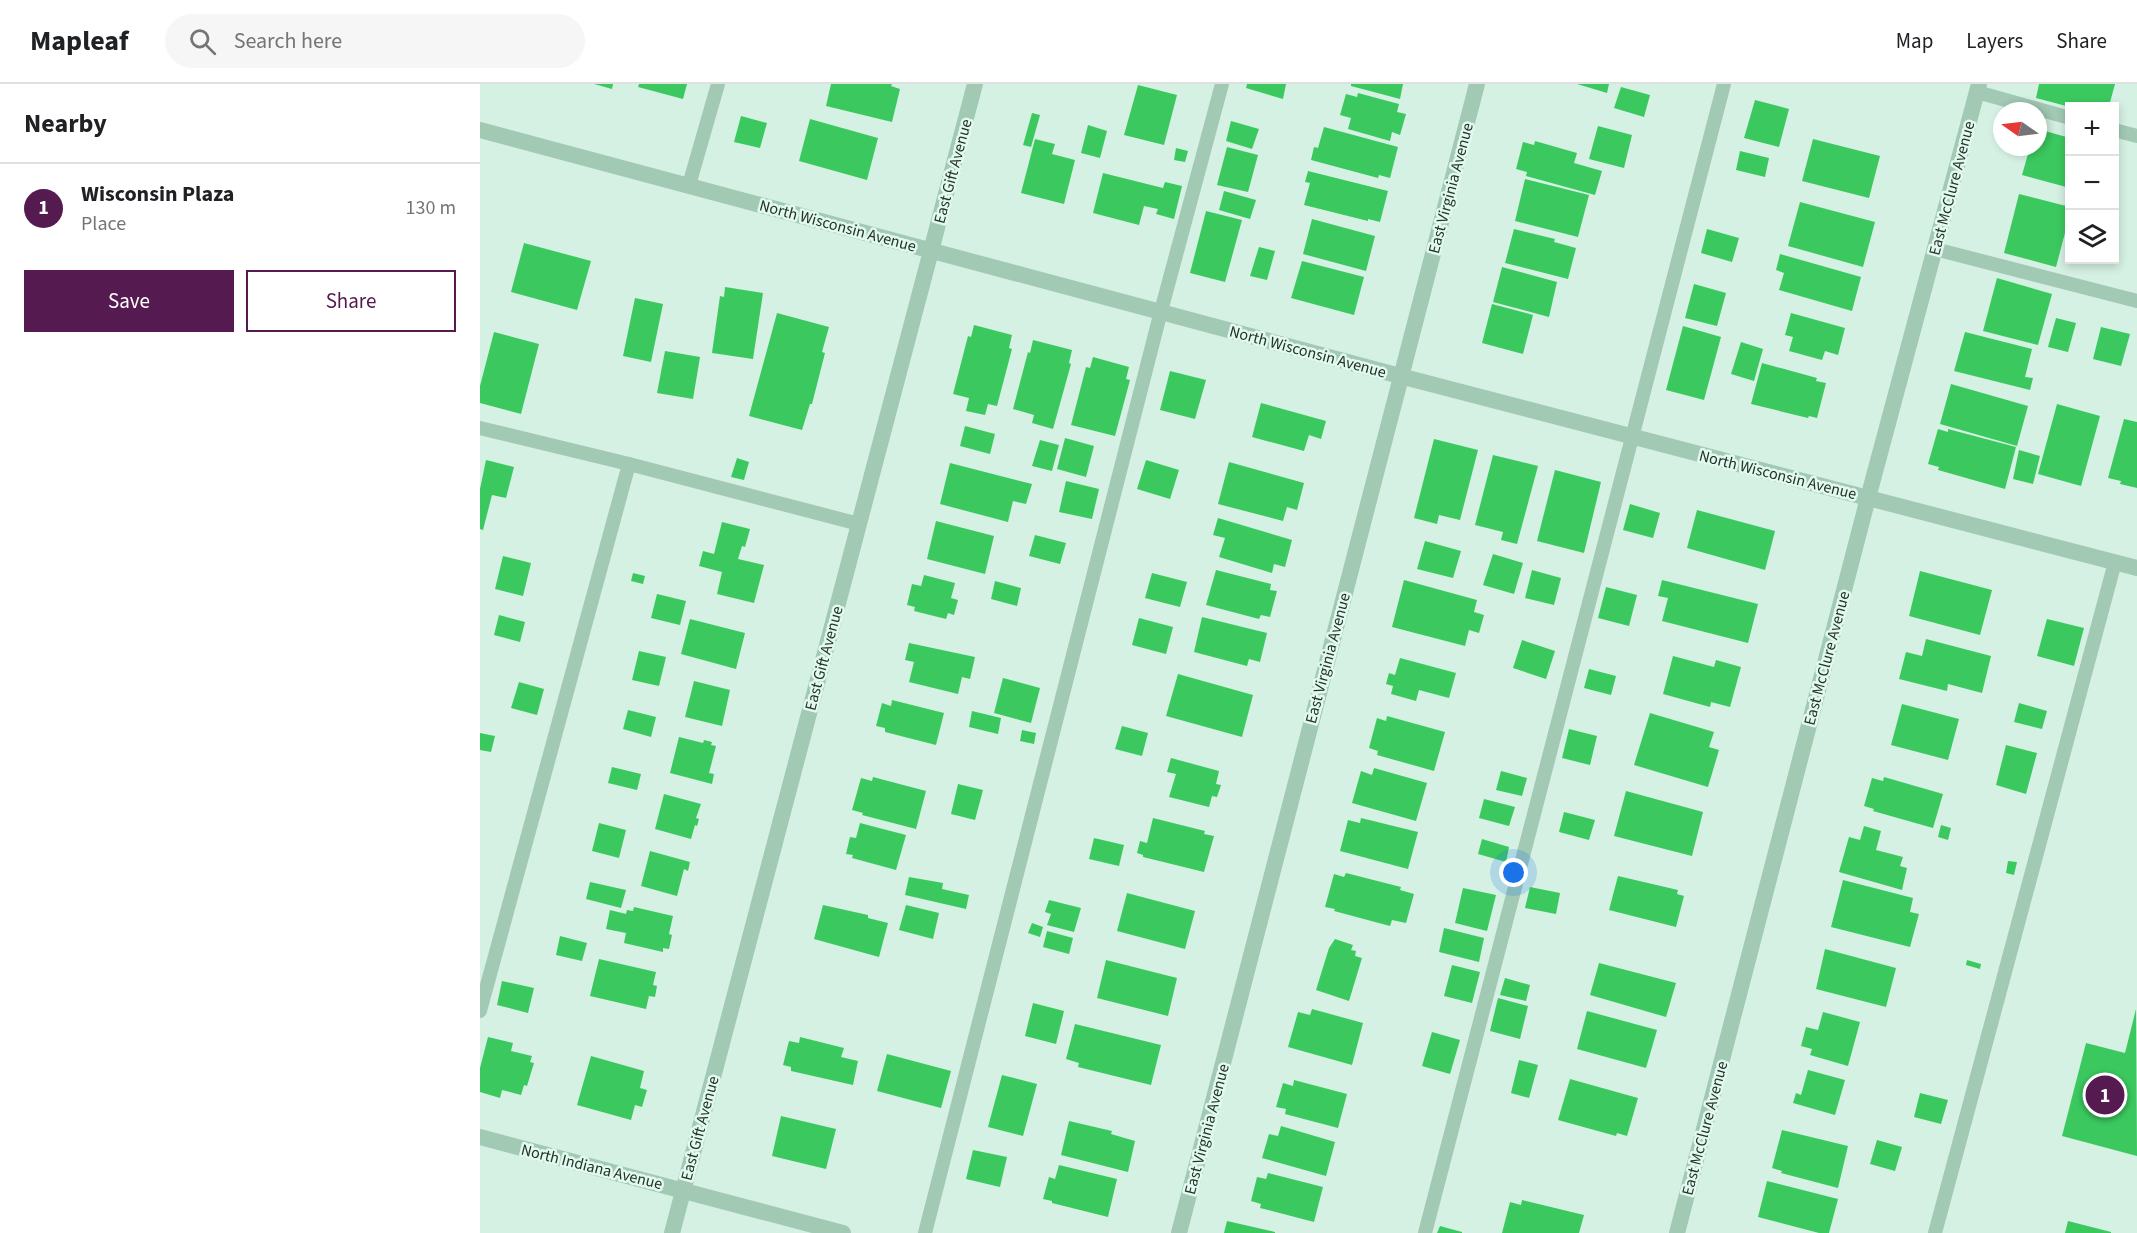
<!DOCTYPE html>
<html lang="en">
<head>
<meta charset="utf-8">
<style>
  :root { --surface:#fff; --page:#f6f6f6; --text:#202124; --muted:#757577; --line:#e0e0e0; --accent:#551a50 }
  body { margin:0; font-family:"Source Sans 3",sans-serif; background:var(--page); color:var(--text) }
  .controls { position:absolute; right:18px; top:18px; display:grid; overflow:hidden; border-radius:0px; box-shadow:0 3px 9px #0003 }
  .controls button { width:54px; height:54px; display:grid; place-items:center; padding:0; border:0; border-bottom:2px solid var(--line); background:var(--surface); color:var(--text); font:30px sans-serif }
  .compass { position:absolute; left:1513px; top:18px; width:54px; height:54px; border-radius:50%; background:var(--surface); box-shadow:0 3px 9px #0003; rotate:284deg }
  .you { position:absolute; left:1034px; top:789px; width:21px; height:21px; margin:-15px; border:4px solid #fff; border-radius:50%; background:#1a73e8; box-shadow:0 0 0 9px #1a73e833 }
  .badge { display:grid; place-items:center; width:39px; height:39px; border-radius:50%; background:var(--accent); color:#fff; font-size:20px; font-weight:700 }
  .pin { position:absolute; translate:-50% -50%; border:3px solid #fff; box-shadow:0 2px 6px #0006 }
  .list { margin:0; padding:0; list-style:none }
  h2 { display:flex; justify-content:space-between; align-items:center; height:78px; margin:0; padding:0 24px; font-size:26px }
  h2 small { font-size:20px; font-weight:400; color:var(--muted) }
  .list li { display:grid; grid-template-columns:39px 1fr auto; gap:18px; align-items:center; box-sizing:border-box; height:90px; padding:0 24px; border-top:2px solid var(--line) }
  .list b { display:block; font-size:22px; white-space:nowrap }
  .list p { margin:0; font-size:20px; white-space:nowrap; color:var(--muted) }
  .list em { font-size:20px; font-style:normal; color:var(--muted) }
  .actions { display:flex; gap:12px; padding:18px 24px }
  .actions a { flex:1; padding:14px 0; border:2px solid var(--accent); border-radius:0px; text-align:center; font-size:21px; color:var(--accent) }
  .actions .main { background:var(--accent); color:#fff }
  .icon { flex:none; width:33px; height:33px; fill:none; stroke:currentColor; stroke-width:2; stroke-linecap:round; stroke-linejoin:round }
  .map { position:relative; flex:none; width:1657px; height:1149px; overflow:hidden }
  header { display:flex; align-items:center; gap:36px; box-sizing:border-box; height:84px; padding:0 30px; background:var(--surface); border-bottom:2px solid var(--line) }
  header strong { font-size:28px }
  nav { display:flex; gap:33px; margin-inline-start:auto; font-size:21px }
  .search { width:420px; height:54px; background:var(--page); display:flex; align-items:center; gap:15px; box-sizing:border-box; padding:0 21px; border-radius:33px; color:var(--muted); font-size:22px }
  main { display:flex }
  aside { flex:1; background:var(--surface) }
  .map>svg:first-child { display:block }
</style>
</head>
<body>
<header>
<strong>Mapleaf</strong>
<div class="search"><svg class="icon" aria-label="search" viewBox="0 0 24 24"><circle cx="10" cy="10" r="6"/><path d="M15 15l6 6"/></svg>Search here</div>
<nav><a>Map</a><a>Layers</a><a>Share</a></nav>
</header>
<main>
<aside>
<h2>Nearby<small></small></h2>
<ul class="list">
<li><span class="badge">1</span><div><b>Wisconsin Plaza</b><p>Place</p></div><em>130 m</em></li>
</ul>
<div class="actions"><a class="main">Save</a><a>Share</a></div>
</aside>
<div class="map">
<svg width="1657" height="1149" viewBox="0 0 1657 1149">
  <rect width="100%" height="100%" fill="#d5f1e4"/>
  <!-- building -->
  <g fill="#3bc95f">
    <polygon points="114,0 133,0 132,5"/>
    <polygon points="159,0 207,0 203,15 158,3"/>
    <polygon points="351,0 412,0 411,2 420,5 412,38 346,22"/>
    <polygon points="767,0 806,0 803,15 766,4"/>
    <polygon points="871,0 923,0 920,15 871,2"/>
    <polygon points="1097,0 1129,0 1127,9"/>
    <polygon points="1559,0 1635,0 1629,22 1590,23 1556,14"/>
    <polygon points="658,1 697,11 684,61 644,51"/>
    <polygon points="1141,3 1170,11 1164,33 1134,24"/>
    <polygon points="878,9 919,20 917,28 926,30 920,51 912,48 910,57 868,45 871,34 860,31 866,10 877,13"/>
    <polygon points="1275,16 1309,25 1299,63 1264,54"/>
    <polygon points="552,29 560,31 551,63 543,61"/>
    <polygon points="261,32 287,39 280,64 254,58"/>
    <polygon points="330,35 398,54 387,96 319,77"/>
    <polygon points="751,37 779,45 772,65 746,57"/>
    <polygon points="608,41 627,47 620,74 601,69"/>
    <polygon points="1118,42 1152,51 1144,84 1109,75"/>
    <polygon points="844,43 918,63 910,94 899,91 898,94 831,76 834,63 838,64"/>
    <polygon points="1558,45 1590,54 1590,104 1542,91 1550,63 1558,63"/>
    <polygon points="555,55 575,60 572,70 595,76 584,120 541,109"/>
    <polygon points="1333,55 1400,72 1389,114 1322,97"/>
    <polygon points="1055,57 1097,69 1094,79 1122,87 1115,111 1046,92 1047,88 1036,85 1043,58 1054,61"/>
    <polygon points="747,63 778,71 768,108 737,101"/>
    <polygon points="696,64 708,67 705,78 694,76"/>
    <polygon points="1260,67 1289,74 1285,93 1256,86"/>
    <polygon points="828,87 908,107 900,138 888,135 888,137 824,121 830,99 825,98"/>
    <polygon points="623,89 683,104 685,98 702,102 694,135 676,130 678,125 664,122 659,141 613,129"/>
    <polygon points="1045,95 1109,111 1098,153 1035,137"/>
    <polygon points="744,107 776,116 770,135 739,126"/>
    <polygon points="1539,110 1590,123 1590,130 1576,183 1524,169"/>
    <polygon points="1320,118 1395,138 1383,183 1308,162"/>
    <polygon points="726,127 762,136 745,198 710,189"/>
    <polygon points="832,135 895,152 886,187 823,170"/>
    <polygon points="1034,145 1075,155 1074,158 1096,164 1088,195 1025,179"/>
    <polygon points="1227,145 1259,154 1252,178 1221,169"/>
    <polygon points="44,159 111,177 97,226 31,208"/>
    <polygon points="779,163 795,167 787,196 770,192"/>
    <polygon points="1300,170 1381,193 1372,227 1299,206 1304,189 1296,186"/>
    <polygon points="822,177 884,193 874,231 811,214"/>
    <polygon points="1022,183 1077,198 1069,233 1013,218"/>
    <polygon points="1517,194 1572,210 1558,261 1503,247"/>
    <polygon points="1214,200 1246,209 1237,242 1205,234"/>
    <polygon points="245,203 283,209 273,275 232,269 240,212 244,213"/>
    <polygon points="155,214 183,220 171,278 143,272"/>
    <polygon points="1012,220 1053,231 1043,270 1002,259"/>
    <polygon points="297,229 349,243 342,268 345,269 332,320 330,320 322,346 269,332"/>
    <polygon points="1311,229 1365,244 1358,271 1345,267 1342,276 1309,267 1313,253 1305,251"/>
    <polygon points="1576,234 1596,239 1588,268 1568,263"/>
    <polygon points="494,241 532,251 529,264 532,265 517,322 508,320 505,331 486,327 489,314 473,310 488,252 491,253"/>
    <polygon points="1203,242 1241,253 1224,316 1186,306"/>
    <polygon points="1621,243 1650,250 1641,282 1613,275"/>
    <polygon points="14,248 59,260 41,330 0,319 0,302"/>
    <polygon points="1485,248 1552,265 1545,293 1553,294 1550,306 1474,287"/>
    <polygon points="553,256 592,266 589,279 591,280 573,345 552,339 554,331 533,325 548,268 550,269"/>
    <polygon points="1261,258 1283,265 1274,297 1251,290"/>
    <polygon points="185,267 220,273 213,315 177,309"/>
    <polygon points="613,273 649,283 646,295 650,296 635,352 591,341 606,283 610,284"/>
    <polygon points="1282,279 1337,294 1336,297 1346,299 1337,334 1329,332 1328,334 1271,320"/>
    <polygon points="690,287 726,296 715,335 680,326"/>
    <polygon points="1471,300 1548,322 1537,362 1460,340"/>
    <polygon points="781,319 846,337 841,355 829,351 824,367 772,353"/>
    <polygon points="1577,320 1620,332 1601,402 1558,390"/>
    <polygon points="1644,335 1657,338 1657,404 1640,400 1641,397 1628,394"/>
    <polygon points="485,342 515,350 510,370 480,362"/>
    <polygon points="1458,345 1468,348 1468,345 1536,363 1525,405 1458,386 1459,383 1448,380"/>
    <polygon points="585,354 614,362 606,393 577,385"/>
    <polygon points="954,355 998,366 980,436 959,431 957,440 934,434"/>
    <polygon points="560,356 579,361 572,387 552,382"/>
    <polygon points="1539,366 1560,372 1553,400 1533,395"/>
    <polygon points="1013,371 1058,382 1037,460 1021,456 1023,448 995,441"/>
    <polygon points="257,374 269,378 264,396 251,393"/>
    <polygon points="6,376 34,383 26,414 12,411 3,446 0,445 0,405"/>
    <polygon points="666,376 699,386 690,415 657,405"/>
    <polygon points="749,378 824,399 817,426 807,423 803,437 738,420"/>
    <polygon points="470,379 552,400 546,420 533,417 528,438 460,420"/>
    <polygon points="1075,386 1121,398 1104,469 1057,457"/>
    <polygon points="586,397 619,405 612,435 579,428"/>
    <polygon points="1150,420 1180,429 1173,454 1143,446"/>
    <polygon points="1217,426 1295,447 1285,486 1207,464"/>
    <polygon points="738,434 812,456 805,483 794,480 792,489 739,473 745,454 733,451"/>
    <polygon points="456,437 514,452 505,490 447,475"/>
    <polygon points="242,438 270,445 265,463 262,462 258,475 284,481 274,519 237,510 242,488 219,482 223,467 234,470"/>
    <polygon points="555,451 586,459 580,480 549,472"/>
    <polygon points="945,457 981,467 973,494 937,485"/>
    <polygon points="1013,470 1043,479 1034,510 1003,501"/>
    <polygon points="23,472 51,479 43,512 15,505"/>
    <polygon points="736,486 791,500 790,506 797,507 790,533 781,531 779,535 726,521"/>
    <polygon points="1052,486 1081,494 1074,521 1045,514"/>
    <polygon points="1440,487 1512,506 1500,551 1429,532"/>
    <polygon points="153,489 165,492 163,500 151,497"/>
    <polygon points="672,489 707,498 700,523 665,514"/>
    <polygon points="444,491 475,499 471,514 478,516 474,531 468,529 466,535 434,527 435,523 427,521 432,500 441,502"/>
    <polygon points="924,496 997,516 994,528 1004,531 999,549 989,546 985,562 912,543"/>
    <polygon points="1182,496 1278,520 1268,559 1182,537 1188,514 1178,512"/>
    <polygon points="515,497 541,504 537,522 511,515"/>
    <polygon points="1126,503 1157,511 1149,542 1118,534"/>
    <polygon points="177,510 206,517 200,541 171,534"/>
    <polygon points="19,531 45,538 40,558 14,551"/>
    <polygon points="722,533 787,549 780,578 769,575 767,582 714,568"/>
    <polygon points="659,534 693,543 686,570 652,561"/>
    <polygon points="210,535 265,549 256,585 201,570"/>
    <polygon points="1567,535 1604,544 1594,582 1557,572"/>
    <polygon points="1446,555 1511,572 1502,609 1468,600 1467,607 1419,595 1426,568 1442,572"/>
    <polygon points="1042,556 1075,567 1066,595 1033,584"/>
    <polygon points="429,559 495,573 490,595 482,593 478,610 429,598 434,578 425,576"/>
    <polygon points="159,567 186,573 179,602 152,596"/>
    <polygon points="1193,572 1234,583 1236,576 1261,583 1250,623 1231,618 1230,623 1183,610"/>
    <polygon points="920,574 976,589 969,614 939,606 936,617 911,610 913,602 906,600 909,589 915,591"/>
    <polygon points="1109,585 1136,592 1131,611 1104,604"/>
    <polygon points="698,590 773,611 762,653 686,632"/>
    <polygon points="523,594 560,604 551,639 514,629"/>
    <polygon points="214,597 250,606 242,642 205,633"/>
    <polygon points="39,598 64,605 57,631 31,624"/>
    <polygon points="412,616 464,629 456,661 405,648 405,644 396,642 402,619 411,622"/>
    <polygon points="1539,619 1567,627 1562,645 1534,638"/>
    <polygon points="1422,620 1479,635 1468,676 1411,661"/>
    <polygon points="148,626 176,633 171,653 143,645"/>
    <polygon points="492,627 521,634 518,650 489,643"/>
    <polygon points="1170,629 1234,648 1229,663 1239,666 1228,703 1154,681"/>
    <polygon points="907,632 965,648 954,687 897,671 898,667 889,664 897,634 906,637"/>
    <polygon points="642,642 668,649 662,672 635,665"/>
    <polygon points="1089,645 1117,652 1110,681 1082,674"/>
    <polygon points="542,646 556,649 554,660 540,657"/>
    <polygon points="0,649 15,652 11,668 0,666"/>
    <polygon points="199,653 223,659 224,656 232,658 231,661 236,662 229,689 234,690 232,700 190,689"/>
    <polygon points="1526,661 1557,669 1546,710 1516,701"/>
    <polygon points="691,674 739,687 736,700 741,701 737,713 732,712 729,723 689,713 696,690 687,688"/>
    <polygon points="132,683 161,690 157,706 128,699"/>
    <polygon points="894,684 947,699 936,737 872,719 881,687 892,691"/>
    <polygon points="1021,687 1047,694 1042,712 1016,706"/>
    <polygon points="393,693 446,707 436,745 382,731 383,729 372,726 381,694 392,697"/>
    <polygon points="1404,693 1463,710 1453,744 1393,727 1394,725 1384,722 1392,694 1403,697"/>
    <polygon points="478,700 503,706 495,736 471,730"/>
    <polygon points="1146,707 1223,728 1212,772 1134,752"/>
    <polygon points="184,710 221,720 216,734 219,735 217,742 215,741 211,755 175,745"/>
    <polygon points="1004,715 1035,723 1029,742 999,734"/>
    <polygon points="1084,728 1115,736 1109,756 1079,748"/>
    <polygon points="673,734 725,747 724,750 734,752 724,788 663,773 663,771 657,769 660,757 667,759"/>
    <polygon points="881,734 938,748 928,785 860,767 868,736 880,739"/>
    <polygon points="119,739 146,746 139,774 112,767"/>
    <polygon points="380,739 426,751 416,786 372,774 373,771 366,770 370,753 376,754"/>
    <polygon points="1461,741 1471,744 1468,756 1458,753"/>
    <polygon points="1384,742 1401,747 1396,766 1423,773 1420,782 1427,784 1422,806 1359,788 1369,753 1380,756"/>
    <polygon points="614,754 644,761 639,782 609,775"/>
    <polygon points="1002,755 1029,763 1026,778 998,770"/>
    <polygon points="170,767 210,778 208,787 204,785 197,812 161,802"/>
    <polygon points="1528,777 1537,778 1534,791 1526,789"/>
    <polygon points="866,789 921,803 920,806 934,810 926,839 912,836 910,842 854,827 855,825 845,823 854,790 864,793"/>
    <polygon points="1138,792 1198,806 1197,810 1204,812 1196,843 1129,826"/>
    <polygon points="429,793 463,799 462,805 489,811 486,825 425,811"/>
    <polygon points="1363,796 1433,814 1430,828 1439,830 1430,863 1351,843"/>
    <polygon points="110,798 146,806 141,824 106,815"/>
    <polygon points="1050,803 1080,809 1076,830 1045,824"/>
    <polygon points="983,804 1016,811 1007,847 975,839"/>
    <polygon points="647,809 715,827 705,865 637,847"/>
    <polygon points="569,816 601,824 594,848 567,841 571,830 565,828"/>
    <polygon points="343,821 388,831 388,834 408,839 399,873 334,855"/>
    <polygon points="426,821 459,829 453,855 419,846"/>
    <polygon points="154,823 193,832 189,850 192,851 189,865 183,864 183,868 144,859 146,849 126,845 130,826 146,830 147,826 153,827"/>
    <polygon points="552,839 563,843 560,853 548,849"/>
    <polygon points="964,844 1004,854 999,878 959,868"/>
    <polygon points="567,847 593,854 589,870 563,863"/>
    <polygon points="80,852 107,859 102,877 76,871"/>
    <polygon points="855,855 873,861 871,866 876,867 875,872 882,874 869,917 836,906 849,864"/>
    <polygon points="1345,865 1416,884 1406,923 1336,905"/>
    <polygon points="119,875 176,888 173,901 177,902 175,913 169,912 166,925 110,912"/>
    <polygon points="626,876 697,894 688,932 617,914"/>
    <polygon points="1487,876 1501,880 1500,885 1486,881"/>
    <polygon points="1119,879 1196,899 1186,933 1110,911"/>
    <polygon points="972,881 1000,888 992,919 964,912"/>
    <polygon points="1025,894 1050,901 1046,917 1020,911"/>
    <polygon points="22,897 54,904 48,929 17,921"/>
    <polygon points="1018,914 1048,922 1040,955 1010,947"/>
    <polygon points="553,919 584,927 576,960 545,952"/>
    <polygon points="832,925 883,939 872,981 808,963 818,928 830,931"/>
    <polygon points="1656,925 1657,1072 1582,1052 1606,959 1645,969"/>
    <polygon points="1107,927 1177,946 1166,984 1097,965"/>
    <polygon points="1343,928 1380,938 1368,982 1330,971 1332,965 1321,962 1326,943 1338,946"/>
    <polygon points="595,940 681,961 671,1001 598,983 599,979 586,975"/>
    <polygon points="952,948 980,956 970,990 942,982"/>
    <polygon points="8,953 33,959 31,967 52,972 50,978 54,979 47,1002 44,1001 41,1011 22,1006 20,1014 0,1008 0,984"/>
    <polygon points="320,953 364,964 361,973 378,977 373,1001 311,987 311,983 303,981 309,957 319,959"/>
    <polygon points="407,970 471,987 461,1024 397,1007"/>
    <polygon points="111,972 164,987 160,1004 167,1006 162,1023 155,1021 151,1036 97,1021"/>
    <polygon points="1039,976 1058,981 1049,1014 1031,1009"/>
    <polygon points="1328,986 1365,996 1355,1031 1313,1019 1316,1009 1321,1011"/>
    <polygon points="522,991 557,1000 543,1052 508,1043"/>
    <polygon points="1090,995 1158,1014 1147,1052 1137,1049 1136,1052 1078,1036"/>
    <polygon points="814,996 867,1010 858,1044 805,1030 806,1025 796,1023 803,999 813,1002"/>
    <polygon points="1440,1009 1468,1016 1461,1040 1434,1033"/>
    <polygon points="301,1032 356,1045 346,1085 292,1072"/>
    <polygon points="589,1037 632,1047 631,1050 655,1057 648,1088 581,1071"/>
    <polygon points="801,1042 855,1058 846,1092 782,1074 789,1050 798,1052"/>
    <polygon points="1302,1046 1368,1062 1358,1104 1301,1089 1302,1087 1292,1084"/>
    <polygon points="1397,1056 1422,1063 1415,1087 1390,1080"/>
    <polygon points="493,1066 527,1073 520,1103 486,1095"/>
    <polygon points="579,1081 637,1095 628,1133 572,1119 572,1117 563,1115 569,1093 575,1095"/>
    <polygon points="788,1089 843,1103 834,1138 780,1124 781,1120 771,1117 777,1093 786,1095"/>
    <polygon points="1287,1097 1358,1115 1349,1149 1339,1149 1278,1133"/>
    <polygon points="1042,1116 1104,1131 1099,1149 1022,1149 1030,1118 1041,1121"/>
    <polygon points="747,1137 795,1148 795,1149 744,1149"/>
    <polygon points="1588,1137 1631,1148 1631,1149 1585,1149"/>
    <polygon points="960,1142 982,1148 982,1149 957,1149"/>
  </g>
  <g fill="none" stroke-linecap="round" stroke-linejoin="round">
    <!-- service -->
    <g stroke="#a2c9b4" stroke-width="14">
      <polyline points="1497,8 1590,34"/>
      <polyline points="1634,46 1657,52"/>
      <polyline points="209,101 238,0"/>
      <polyline points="1455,165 1657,217"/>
      <polyline points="0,344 149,380 379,440"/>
      <polyline points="0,927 149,380"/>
      <polyline points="445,1149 681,227 742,0"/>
      <polyline points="945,1149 1244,0"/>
      <polyline points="1455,1149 1635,478"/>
    </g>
    <!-- minor -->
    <g stroke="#a2c9b4" stroke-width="16">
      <polyline points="0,1053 363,1149"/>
      <polyline points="192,1149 495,0"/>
      <polyline points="699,1149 997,0"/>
    </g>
    <!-- tertiary -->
    <g stroke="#a2c9b4" stroke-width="16">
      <polyline points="0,46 920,292 1657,484"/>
      <polyline points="1197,1149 1388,414 1499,0"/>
    </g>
  </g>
  <g text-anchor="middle" stroke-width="5" stroke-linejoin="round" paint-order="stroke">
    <!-- street labels -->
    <g font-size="16" fill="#243329" stroke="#e1f9ee">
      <text transform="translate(472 87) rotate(-75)" y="6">East Gift Avenue</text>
      <text transform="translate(970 104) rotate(-75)" y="6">East Virginia Avenue</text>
      <text transform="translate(1471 104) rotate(-75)" y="6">East McClure Avenue</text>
      <text transform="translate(358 141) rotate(15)" y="6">North Wisconsin Avenue</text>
      <text transform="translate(828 267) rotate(15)" y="6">North Wisconsin Avenue</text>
      <text transform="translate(1298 390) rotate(14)" y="6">North Wisconsin Avenue</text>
      <text transform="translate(343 574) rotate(-75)" y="6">East Gift Avenue</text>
      <text transform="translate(847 574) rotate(-75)" y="6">East Virginia Avenue</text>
      <text transform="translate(1346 574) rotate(-75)" y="6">East McClure Avenue</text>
      <text transform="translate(219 1044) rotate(-75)" y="6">East Gift Avenue</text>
      <text transform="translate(1224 1044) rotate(-75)" y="6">East McClure Avenue</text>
      <text transform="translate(726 1045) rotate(-75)" y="6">East Virginia Avenue</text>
      <text transform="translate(112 1082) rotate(14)" y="6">North Indiana Avenue</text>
    </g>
  </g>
</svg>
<div class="controls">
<button>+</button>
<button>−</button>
<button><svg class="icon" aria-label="layers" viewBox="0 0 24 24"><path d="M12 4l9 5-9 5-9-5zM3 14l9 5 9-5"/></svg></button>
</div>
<svg class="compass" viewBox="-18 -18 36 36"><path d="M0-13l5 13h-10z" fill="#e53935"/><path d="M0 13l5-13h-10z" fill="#757577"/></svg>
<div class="you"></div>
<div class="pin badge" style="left:1625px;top:1011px">1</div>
</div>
</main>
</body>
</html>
